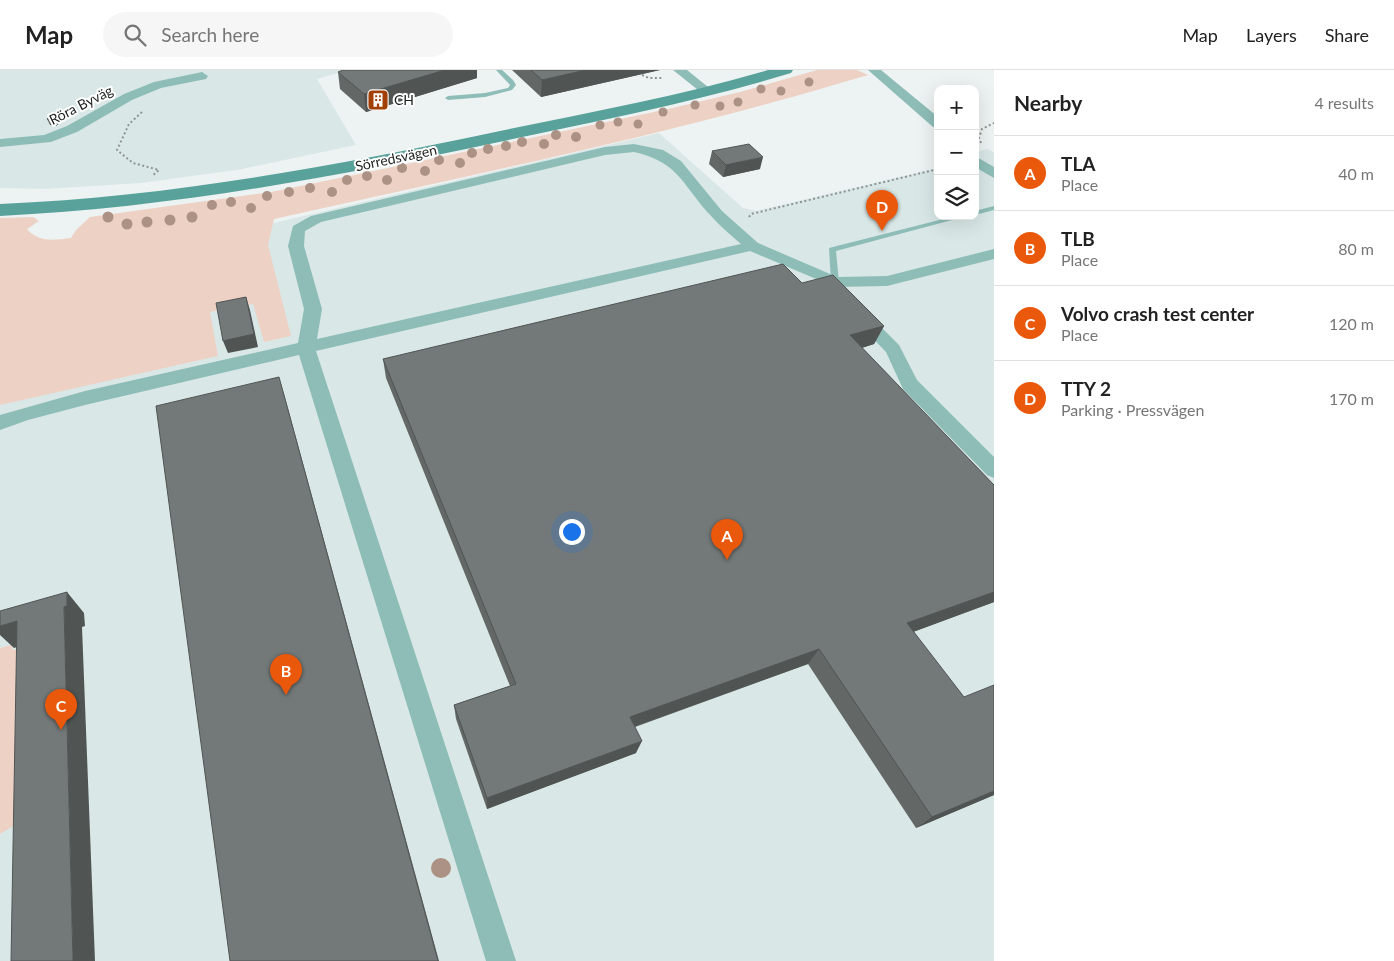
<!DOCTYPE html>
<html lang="en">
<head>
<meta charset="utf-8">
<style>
  :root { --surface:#fff; --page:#f6f6f6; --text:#222; --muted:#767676; --line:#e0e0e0; --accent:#ea580c }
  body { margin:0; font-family:Lato,sans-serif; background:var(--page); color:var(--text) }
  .controls { position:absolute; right:15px; top:15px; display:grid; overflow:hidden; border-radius:10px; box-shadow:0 5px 20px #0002 }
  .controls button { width:45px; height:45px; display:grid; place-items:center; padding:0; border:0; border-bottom:1px solid var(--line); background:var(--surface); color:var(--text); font:25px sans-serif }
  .you { position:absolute; left:571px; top:461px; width:18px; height:18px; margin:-12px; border:4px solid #fff; border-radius:50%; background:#1a73e8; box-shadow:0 0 0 8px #1a73e833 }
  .badge { display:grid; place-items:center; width:32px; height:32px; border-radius:50%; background:var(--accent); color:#fff; font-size:16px; font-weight:700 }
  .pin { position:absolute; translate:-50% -41px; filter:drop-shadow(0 1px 2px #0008) }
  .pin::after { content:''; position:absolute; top:26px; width:18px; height:15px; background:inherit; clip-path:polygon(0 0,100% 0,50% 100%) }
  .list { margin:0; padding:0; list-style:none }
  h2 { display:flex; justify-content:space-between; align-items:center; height:65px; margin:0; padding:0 20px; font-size:21px }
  h2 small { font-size:16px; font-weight:400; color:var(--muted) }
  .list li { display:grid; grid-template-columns:32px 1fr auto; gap:15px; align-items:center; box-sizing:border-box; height:75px; padding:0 20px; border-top:1px solid var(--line) }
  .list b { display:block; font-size:19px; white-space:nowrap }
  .list p { margin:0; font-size:16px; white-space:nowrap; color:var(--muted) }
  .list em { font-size:16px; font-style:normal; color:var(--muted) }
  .icon { flex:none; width:28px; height:28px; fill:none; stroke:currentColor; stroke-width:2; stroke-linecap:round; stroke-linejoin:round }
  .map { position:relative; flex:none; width:994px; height:891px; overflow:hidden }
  header { display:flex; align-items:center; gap:30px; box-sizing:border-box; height:70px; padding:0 25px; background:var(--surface); border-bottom:1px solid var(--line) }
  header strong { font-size:24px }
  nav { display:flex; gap:28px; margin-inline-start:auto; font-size:18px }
  .search { width:350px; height:45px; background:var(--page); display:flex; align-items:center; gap:12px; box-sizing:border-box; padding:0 18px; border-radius:28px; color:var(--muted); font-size:19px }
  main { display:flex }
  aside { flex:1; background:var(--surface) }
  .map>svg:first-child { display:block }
</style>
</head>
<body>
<header>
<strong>Map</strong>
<div class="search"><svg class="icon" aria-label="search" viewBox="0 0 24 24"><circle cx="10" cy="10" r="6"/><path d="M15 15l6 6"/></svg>Search here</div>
<nav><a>Map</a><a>Layers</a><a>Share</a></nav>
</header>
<main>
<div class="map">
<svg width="994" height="891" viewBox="0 0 994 891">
  <rect width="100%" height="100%" fill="#edf3f2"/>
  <!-- built -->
  <g fill="#d9e8e7">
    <polygon points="0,0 349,0 317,9 356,75 237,100 141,113 46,119 0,118"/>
    <polygon points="659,63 743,138 756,141 938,98 938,146 975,146 975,82 988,79 994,83 994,891 0,891 0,184 94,195"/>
  </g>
  <!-- green -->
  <g fill="#eed1c5">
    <path d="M817 0H857L868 5C673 64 472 105 274 149L268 175 291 266 264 272 253 234 210 242 218 286 0 335V148L33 147 39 151 27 159C39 173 54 170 71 168L76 160 90 147 271 122 383 99 668 39 740 22Z"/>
    <polygon points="12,575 12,580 34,575 33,744 0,764 0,578"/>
  </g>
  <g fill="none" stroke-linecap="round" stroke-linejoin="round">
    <!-- path -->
    <g stroke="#8f9493" stroke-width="2" stroke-dasharray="2 2.5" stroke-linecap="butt">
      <polyline points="642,5 649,8 663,8"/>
      <polyline points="142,42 129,54 117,80 133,93 159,100 152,106"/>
      <polyline points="981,73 979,68 982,59 994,53"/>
      <polyline points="749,147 751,144 938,99"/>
    </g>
    <!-- lane -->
    <g fill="#8ebdb8" fill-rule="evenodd">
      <polygon points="496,0 502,0 513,10 516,15 512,20 485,27 448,30 445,28 448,26 485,23 508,18 510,15"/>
      <polygon points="994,136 994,140 975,145 975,141"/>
      <polygon points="955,146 967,146 836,181 839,212 835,214 831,212 829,178"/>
    </g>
    <!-- street -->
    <g fill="#8ebdb8" fill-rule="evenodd">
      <polygon points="673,0 687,0 713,21 707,25 703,24"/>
      <polygon points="868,0 881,0 938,47 938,58 933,57"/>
      <polygon points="202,2 208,6 206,9 161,18 132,30 77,62 51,72 0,77 0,69 44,65 67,56 124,24 154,12"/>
      <path d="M634 74 663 80 681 91 722 141 758 173 837 207 887 206 994 179V189L887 216 835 217 750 181 316 281 516 891H486L299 285 85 335 28 350 0 360V345L85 321 298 273 304 239 288 176 293 156 311 146 605 77ZM634 82C680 92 683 117 712 147 721 157 731 165 741 174L317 269 322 239 304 176 305 161 321 152 605 85Z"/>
      <polygon points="975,86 994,97 994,108 975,97"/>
      <polygon points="859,239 865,241 899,275 917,310 994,387 994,408 987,405 903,319 886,282 850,245 853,241"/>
    </g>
    <!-- secondary -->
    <path fill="#58a29b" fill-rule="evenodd" d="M768 0H793L791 3C695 32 597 51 499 72 334 107 169 138 0 146V134C170 127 334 96 500 61 590 42 680 26 768 0Z"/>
  </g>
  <!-- trees -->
  <g fill="#ac9285">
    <circle cx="809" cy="12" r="4.5"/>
    <circle cx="761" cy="19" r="4.5"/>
    <circle cx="781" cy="21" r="4.5"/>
    <circle cx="738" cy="32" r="4.5"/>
    <circle cx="695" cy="35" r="4.5"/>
    <circle cx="720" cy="36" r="4.5"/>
    <circle cx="663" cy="42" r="4.5"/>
    <circle cx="618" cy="52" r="4.5"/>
    <circle cx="638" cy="54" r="4.5"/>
    <circle cx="600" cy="55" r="4.5"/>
    <circle cx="556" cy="65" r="5"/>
    <circle cx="576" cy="67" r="5"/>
    <circle cx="522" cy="72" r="5"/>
    <circle cx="544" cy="74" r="5"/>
    <circle cx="506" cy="76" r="5"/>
    <circle cx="488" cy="79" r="5"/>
    <circle cx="472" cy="83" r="5"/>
    <circle cx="439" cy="90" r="5"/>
    <circle cx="460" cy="93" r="5"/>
    <circle cx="402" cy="98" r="5"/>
    <circle cx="425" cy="101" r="5"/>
    <circle cx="367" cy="106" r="5"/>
    <circle cx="347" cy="110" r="5"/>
    <circle cx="387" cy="110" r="5"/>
    <circle cx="310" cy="118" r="5"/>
    <circle cx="289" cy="122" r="5"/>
    <circle cx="332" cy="122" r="5"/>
    <circle cx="267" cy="126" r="5"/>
    <circle cx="231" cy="132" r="5"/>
    <circle cx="212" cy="135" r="5"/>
    <circle cx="251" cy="138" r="5"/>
    <circle cx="108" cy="147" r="5.5"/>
    <circle cx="192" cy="147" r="5.5"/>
    <circle cx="170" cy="150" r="5.5"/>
    <circle cx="147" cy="152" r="5.5"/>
    <circle cx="127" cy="154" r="5.5"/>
    <circle cx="441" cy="798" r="10"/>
  </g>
  <!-- wall -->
  <g fill="#636867">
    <polygon points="343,0 477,0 477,8 366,42 340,19 338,2"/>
    <polygon points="512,0 660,0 541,27"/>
    <polygon points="60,43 63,49 56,56 50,55 47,49"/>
    <polygon points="712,81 760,99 723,107 709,94"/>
    <polygon points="802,213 884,256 874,274 862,278 994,415 994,532 913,562 994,725 916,758 808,594 635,657 636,683 487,739 456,649 454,635 510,616 386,308 383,289"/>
  </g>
  <!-- shaded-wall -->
  <g fill="#505554">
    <polygon points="445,0 477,0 477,8 366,42 364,24"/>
    <polygon points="586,0 660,0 541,27 542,10"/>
    <polygon points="60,43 63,49 56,56 53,49"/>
    <polygon points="763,87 760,99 723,107 726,95"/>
    <polygon points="246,227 250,240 258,277 228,283 223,271"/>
    <polygon points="884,256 874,274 841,284 850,265"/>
    <polygon points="279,307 286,331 439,891 438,891"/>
    <polygon points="67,522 84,543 85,556 82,557 95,891 73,891 64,537"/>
    <polygon points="994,522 994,532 894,569 907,553"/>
    <polygon points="17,551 37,571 14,578 0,565 0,556"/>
    <polygon points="819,579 808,594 625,660 630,647"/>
    <polygon points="642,671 636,683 487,739 487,728"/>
    <polygon points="994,721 994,725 916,758 932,747"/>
  </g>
  <!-- building -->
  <g fill="#737978" stroke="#505554">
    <polygon points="343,0 445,0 364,24 338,2"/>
    <polygon points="531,0 586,0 542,10"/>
    <polygon points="54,43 60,43 53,49 47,49"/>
    <polygon points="749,74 763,87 726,95 712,81"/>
    <polygon points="783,194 802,213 833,205 884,256 850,265 994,415 994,522 907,553 964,627 994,615 994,721 932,747 819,579 630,647 642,671 487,728 454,635 516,614 383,289"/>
    <polygon points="246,227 254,264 223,271 216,233"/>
    <polygon points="279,307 438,891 230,891 156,336"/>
    <polygon points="67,522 67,536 64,537 73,891 11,891 17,551 0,556 0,541"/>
  </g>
  <!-- icons -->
  <defs>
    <g id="building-square" transform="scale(1.125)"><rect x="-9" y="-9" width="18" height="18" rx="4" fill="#a23f02" stroke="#feffff"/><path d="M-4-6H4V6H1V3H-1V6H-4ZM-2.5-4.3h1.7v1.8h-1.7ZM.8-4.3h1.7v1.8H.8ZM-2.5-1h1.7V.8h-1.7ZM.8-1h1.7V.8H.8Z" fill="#fff"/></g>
  </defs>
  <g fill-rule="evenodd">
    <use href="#building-square" x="378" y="30"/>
  </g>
  <g text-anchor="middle" stroke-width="4" stroke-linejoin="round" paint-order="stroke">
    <!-- far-poi labels -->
    <g font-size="14" fill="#1c1f1e" stroke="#feffff" text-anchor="start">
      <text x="394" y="35">CH</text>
    </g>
    <!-- far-street labels -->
    <g font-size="14" fill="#1c1f1e" stroke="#feffff">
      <text transform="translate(81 35) rotate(-27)" y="5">Röra Byväg</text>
      <text transform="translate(396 88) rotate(-12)" y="5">Sörredsvägen</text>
    </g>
  </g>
</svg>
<div class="controls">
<button>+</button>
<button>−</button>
<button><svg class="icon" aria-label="layers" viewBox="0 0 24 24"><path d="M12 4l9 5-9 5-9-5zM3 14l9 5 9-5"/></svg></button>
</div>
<div class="you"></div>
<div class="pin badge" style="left:727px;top:490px">A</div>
<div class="pin badge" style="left:286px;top:625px">B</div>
<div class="pin badge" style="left:61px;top:660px">C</div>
<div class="pin badge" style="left:882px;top:161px">D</div>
</div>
<aside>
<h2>Nearby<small>4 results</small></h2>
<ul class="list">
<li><span class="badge">A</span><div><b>TLA</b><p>Place</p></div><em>40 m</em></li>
<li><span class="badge">B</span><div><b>TLB</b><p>Place</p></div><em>80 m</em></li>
<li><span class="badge">C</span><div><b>Volvo crash test center</b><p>Place</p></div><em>120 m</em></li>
<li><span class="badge">D</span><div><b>TTY 2</b><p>Parking · Pressvägen</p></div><em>170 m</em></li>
</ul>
</aside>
</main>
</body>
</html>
